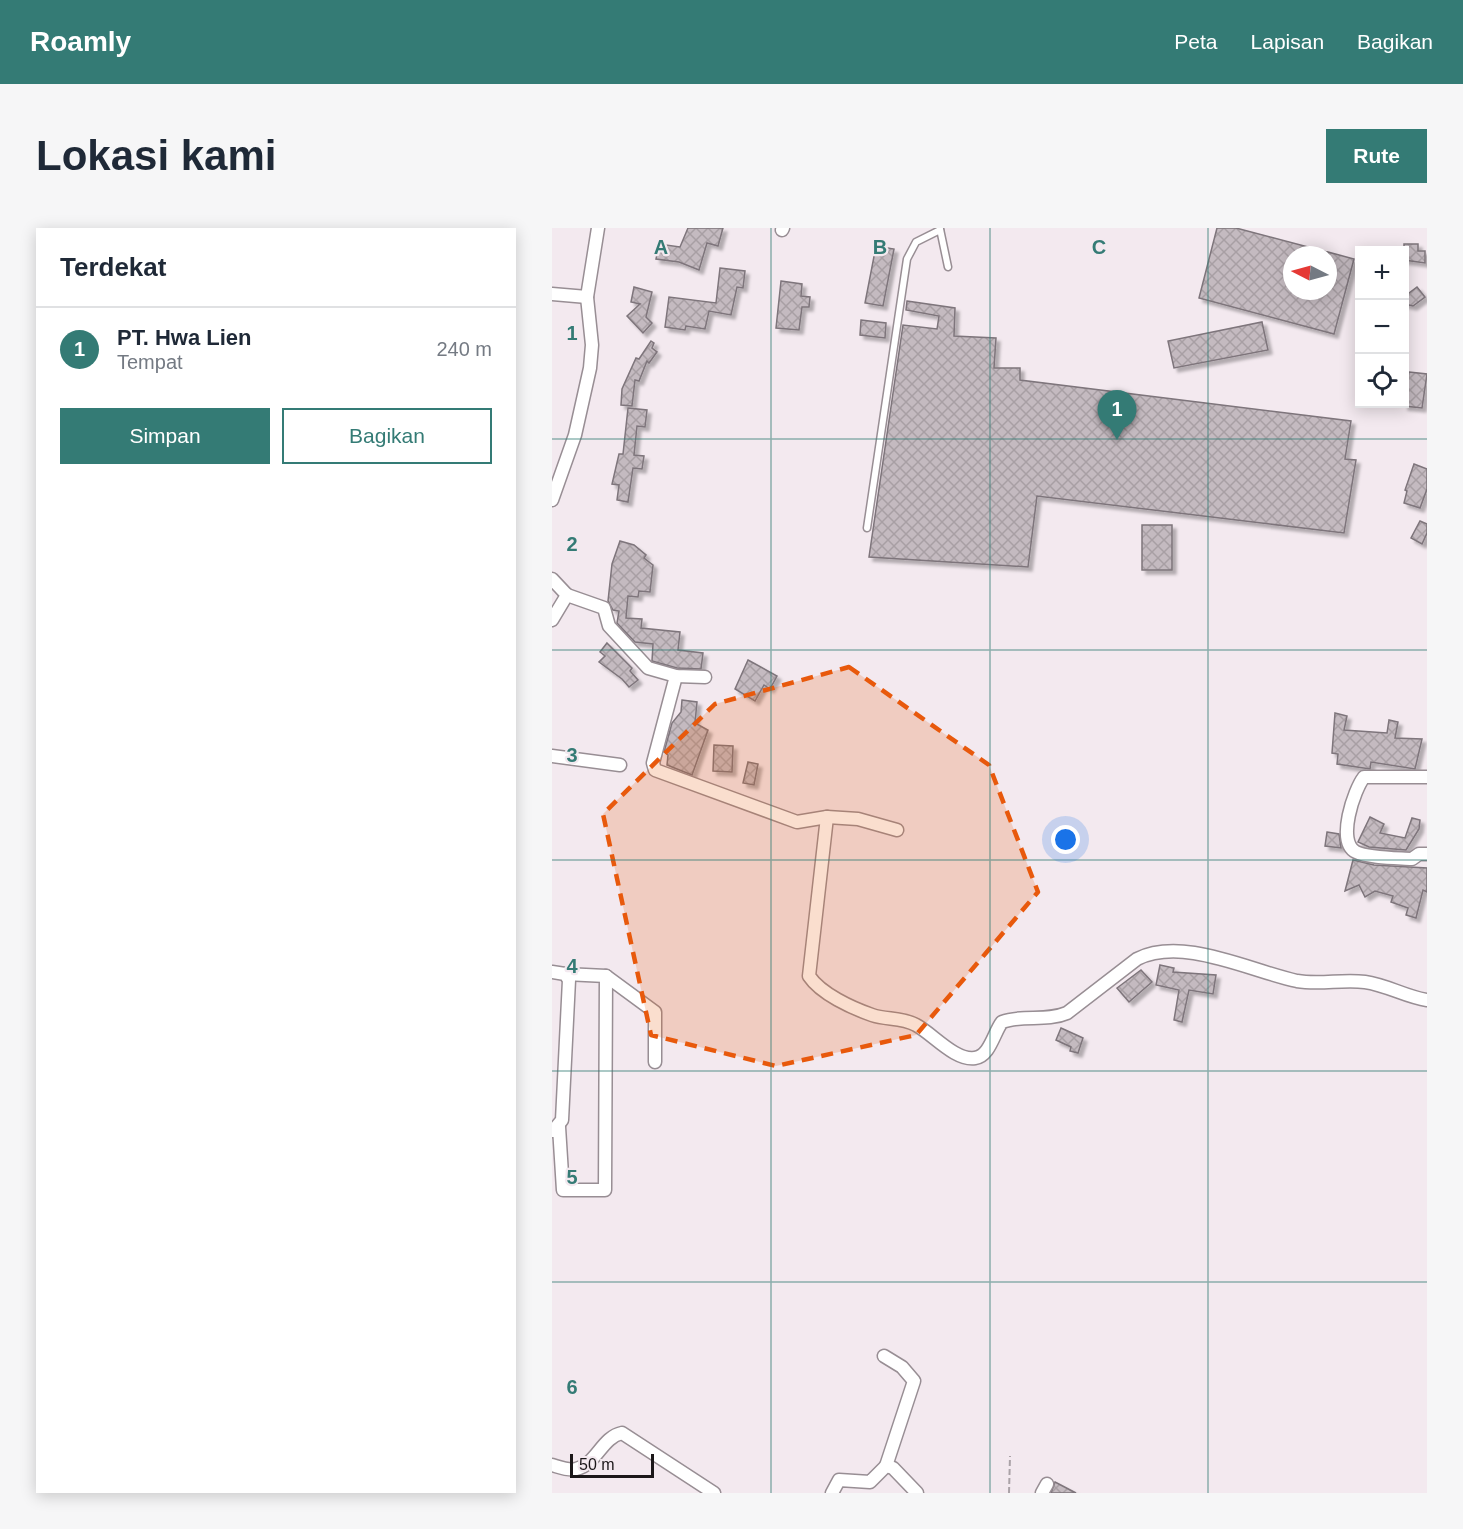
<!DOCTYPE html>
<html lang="id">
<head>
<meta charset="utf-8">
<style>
  :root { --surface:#fff; --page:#f6f6f7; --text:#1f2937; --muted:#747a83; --line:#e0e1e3; --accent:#347b75 }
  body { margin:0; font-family:Helvetica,sans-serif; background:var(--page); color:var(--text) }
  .controls { position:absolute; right:18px; top:18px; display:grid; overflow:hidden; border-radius:0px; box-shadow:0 3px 15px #0003 }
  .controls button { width:54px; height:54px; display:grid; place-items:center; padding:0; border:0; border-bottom:2px solid var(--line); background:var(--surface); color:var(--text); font:30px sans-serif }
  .compass { position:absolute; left:731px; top:18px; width:54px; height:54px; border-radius:50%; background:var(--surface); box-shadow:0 3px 15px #0003; rotate:276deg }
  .scale { position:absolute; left:18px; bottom:15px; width:84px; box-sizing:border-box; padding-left:6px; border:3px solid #1b1719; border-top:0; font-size:16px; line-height:21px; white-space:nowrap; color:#1b1719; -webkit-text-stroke:4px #f3e9ef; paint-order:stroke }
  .you { position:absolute; left:514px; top:612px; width:21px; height:21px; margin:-15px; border:4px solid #fff; border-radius:50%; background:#1a73e8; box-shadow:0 0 0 9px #1a73e833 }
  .badge { display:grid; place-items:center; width:39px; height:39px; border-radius:50%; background:var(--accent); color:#fff; font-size:20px; font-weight:700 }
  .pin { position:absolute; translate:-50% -50px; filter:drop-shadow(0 2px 3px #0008) }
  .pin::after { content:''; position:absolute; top:32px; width:21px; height:18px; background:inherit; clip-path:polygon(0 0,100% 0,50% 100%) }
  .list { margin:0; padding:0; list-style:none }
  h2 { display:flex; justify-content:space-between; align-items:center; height:78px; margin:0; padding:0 24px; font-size:26px }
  h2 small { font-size:20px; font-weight:400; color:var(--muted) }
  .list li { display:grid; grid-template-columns:39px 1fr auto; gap:18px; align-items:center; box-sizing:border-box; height:84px; padding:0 24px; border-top:2px solid var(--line) }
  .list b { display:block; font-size:22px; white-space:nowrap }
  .list p { margin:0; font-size:20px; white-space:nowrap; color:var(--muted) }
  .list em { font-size:20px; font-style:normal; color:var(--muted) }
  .actions { display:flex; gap:12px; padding:18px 24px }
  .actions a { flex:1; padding:14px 0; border:2px solid var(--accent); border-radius:0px; text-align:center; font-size:21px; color:var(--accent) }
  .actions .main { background:var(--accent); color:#fff }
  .icon { flex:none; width:33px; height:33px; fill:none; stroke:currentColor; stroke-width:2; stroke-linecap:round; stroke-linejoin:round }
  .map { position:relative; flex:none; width:875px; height:1265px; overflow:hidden; border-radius:0px }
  header { display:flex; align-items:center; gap:36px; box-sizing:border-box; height:84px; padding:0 30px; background:var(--accent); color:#fff }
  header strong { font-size:28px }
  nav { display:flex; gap:33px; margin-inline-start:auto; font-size:21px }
  .intro { display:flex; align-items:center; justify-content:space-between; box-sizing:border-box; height:144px; padding:0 36px }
  h1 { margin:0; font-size:42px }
  .button { padding:15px 27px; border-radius:0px; background:var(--accent); color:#fff; font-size:21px; font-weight:700 }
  main { display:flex; gap:36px; padding:0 36px }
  aside { flex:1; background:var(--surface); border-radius:0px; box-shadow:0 3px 15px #0003 }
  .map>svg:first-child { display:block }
</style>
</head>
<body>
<header>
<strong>Roamly</strong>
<nav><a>Peta</a><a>Lapisan</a><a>Bagikan</a></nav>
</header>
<div class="intro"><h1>Lokasi kami</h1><a class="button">Rute</a></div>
<main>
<aside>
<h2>Terdekat<small></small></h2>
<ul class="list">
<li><span class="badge">1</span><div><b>PT. Hwa Lien</b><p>Tempat</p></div><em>240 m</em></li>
</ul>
<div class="actions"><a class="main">Simpan</a><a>Bagikan</a></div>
</aside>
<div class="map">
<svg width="875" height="1265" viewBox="0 0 875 1265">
  <defs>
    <pattern id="building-cross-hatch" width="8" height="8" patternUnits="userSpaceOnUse" patternTransform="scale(1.5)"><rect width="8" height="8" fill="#c4bac0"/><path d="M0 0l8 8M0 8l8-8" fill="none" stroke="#a89fa4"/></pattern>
    <filter id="shadow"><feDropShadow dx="4" dy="4" stdDeviation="1.5" flood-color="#0004"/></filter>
  </defs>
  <rect width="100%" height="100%" fill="#f3e9ef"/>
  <!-- building -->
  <g fill="url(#building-cross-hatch)" stroke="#7e757b" stroke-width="1.5" filter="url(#shadow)">
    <polygon points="136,0 171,0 166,18 155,15 147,42 127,34 104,31 107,16 128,19"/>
    <polygon points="665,0 684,0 775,24 774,27 740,27 740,63 776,63 776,24 802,31 782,106 647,70"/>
    <polygon points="852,16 866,16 866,23 873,23 873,35 852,32"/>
    <polygon points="324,18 342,21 331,78 313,75"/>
    <polygon points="168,40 193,43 191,60 185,59 179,87 157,83 153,101 134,98 133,102 113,99 117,69 164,75"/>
    <polygon points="229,53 250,56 249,68 258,69 257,79 250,79 247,102 224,100"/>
    <polygon points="82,59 100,64 94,89 100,95 91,105 75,88 88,76 79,74"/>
    <polygon points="865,59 873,69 861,78 852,76 852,64 857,65"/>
    <polygon points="355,73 403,80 402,108 444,110 442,140 468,140 468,152 799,193 793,231 804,232 792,305 485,268 476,339 317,329 351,97 385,101 387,88 354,82"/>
    <polygon points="309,92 334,95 333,110 308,107"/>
    <polygon points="710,94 716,122 622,140 616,113"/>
    <polygon points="99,113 102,115 100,120 105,124 97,135 95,133 87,153 83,152 80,178 69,177 70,161 84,130 87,131"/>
    <polygon points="857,144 875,146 870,180 852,178"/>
    <polygon points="76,180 95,182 93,199 85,198 82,227 92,228 90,241 81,240 76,274 65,272 67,257 60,256 67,226 71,226"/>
    <polygon points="862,236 875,241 875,261 868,280 852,275 855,263 853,262"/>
    <polygon points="868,293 875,296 875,305 870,316 859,310"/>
    <rect x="590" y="297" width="30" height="45"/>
    <polygon points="68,313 82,317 94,327 92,330 101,337 98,364 87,363 86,369 76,368 74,390 90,391 89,400 128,404 126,422 151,425 149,441 125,440 100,433 101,416 83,414 65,395 67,383 61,382 56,373 60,336"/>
    <polygon points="55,415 80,440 78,443 86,452 77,459 70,451 47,434 53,428 48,424"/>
    <polygon points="196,432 225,448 218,461 212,457 203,473 183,461"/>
    <polygon points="130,472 145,474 143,495 156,502 140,547 115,537 116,527 112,524 120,495 129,484"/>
    <polygon points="783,485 795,488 792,502 835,505 837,492 846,494 843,510 870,511 863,541 819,534 818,541 785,536 786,526 780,525"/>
    <polygon points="162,517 181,518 180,544 161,543"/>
    <polygon points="196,534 206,536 202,557 191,555"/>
    <polygon points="818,589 832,596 828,605 853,610 860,590 868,592 867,601 854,622 817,619 806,614"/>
    <polygon points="775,604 787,606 789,620 773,618"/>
    <polygon points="801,632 822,637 875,640 875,664 871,662 864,690 854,687 856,680 839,674 841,668 823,663 813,669 807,657 793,663"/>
    <polygon points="608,737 622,740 621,744 664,747 661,766 637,762 630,794 622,792 627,762 604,757"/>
    <polygon points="589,742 600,754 577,774 565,760"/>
    <polygon points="509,800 531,810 526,825 518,823 519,819 504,812"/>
    <polygon points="503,1254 524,1265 499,1265"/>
  </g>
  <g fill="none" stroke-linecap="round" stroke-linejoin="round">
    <!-- service casing -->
    <g stroke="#988e94" stroke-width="9">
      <g id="service">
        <polyline points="388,1 396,39"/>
        <polyline points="315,300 355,31 364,14 388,2"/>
      </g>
    </g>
    <!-- minor casing -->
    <g stroke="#988e94" stroke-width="15">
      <g id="minor">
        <polyline points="230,2 231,0"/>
        <polyline points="0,66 35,69"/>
        <polyline points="0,272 23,207 38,140 40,117 35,69 46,0"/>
        <polyline points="0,351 15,367 0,392"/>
        <polyline points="15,367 52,380 57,398 96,440 124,448 153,449"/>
        <polyline points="124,448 101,535 103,542 245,594 275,589 306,591 345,602"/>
        <polyline points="0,528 68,537"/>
        <path d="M875 549H812C802 562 784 614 804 624 816 630 846 630 860 631L867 626H875"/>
        <path d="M275 589 257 748C269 766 300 780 320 787 334 792 350 789 364 797 381 806 403 833 423 830 438 828 442 804 450 794 471 786 494 794 515 785L585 731C631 708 698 743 745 753 768 757 790 751 813 754 835 757 854 769 875 772"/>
        <polyline points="0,744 13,746 17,752 10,892 1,903"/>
        <polyline points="54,748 103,784 103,834"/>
        <polyline points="7,899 11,962 53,962 54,748 13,746"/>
        <polyline points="332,1128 350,1139 362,1153 334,1238"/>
        <path d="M0 1237C7 1239 17 1243 24 1241 44 1237 50 1209 70 1205L162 1265"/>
        <polyline points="280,1265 287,1252 318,1254 334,1238 341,1240 365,1265"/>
        <polyline points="490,1265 495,1256"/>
      </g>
    </g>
    <!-- path -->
    <polyline stroke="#aaa2a7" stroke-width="2" stroke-dasharray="6 3" stroke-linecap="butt" points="457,1265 458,1228"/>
    <!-- service -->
    <use href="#service" stroke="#fff" stroke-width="6"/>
    <!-- minor -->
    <use href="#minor" stroke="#fff" stroke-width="12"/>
  </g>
  <!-- marked area -->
  <path fill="#e8590c" fill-opacity="0.2" stroke="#e8590c" stroke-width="4.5" stroke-dasharray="12 8" stroke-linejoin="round" d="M297 439 437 537 486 664 364 807 224 838 99 807 51 586 163 476Z"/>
  <!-- grid -->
  <path fill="none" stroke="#347b75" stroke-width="1.5" stroke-opacity="0.55" d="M219 0V1265M438 0V1265M656 0V1265M0 211H875M0 422H875M0 632H875M0 843H875M0 1054H875"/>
  <g font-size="20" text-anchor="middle" font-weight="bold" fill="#347b75" stroke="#f3e9ef" stroke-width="4.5" stroke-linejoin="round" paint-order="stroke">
    <text x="109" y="26">A</text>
    <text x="328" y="26">B</text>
    <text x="547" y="26">C</text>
    <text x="20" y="112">1</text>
    <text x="20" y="323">2</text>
    <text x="20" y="534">3</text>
    <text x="20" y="745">4</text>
    <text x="20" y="956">5</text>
    <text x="20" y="1166">6</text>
  </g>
</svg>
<div class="controls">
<button>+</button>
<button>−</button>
<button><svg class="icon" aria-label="locate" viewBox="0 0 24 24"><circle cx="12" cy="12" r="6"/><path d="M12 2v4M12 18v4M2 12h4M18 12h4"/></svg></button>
</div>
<svg class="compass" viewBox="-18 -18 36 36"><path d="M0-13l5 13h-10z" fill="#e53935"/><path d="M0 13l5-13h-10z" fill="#747a83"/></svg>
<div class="scale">50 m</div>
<div class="you"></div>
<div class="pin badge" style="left:565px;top:212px">1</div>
</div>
</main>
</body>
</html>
